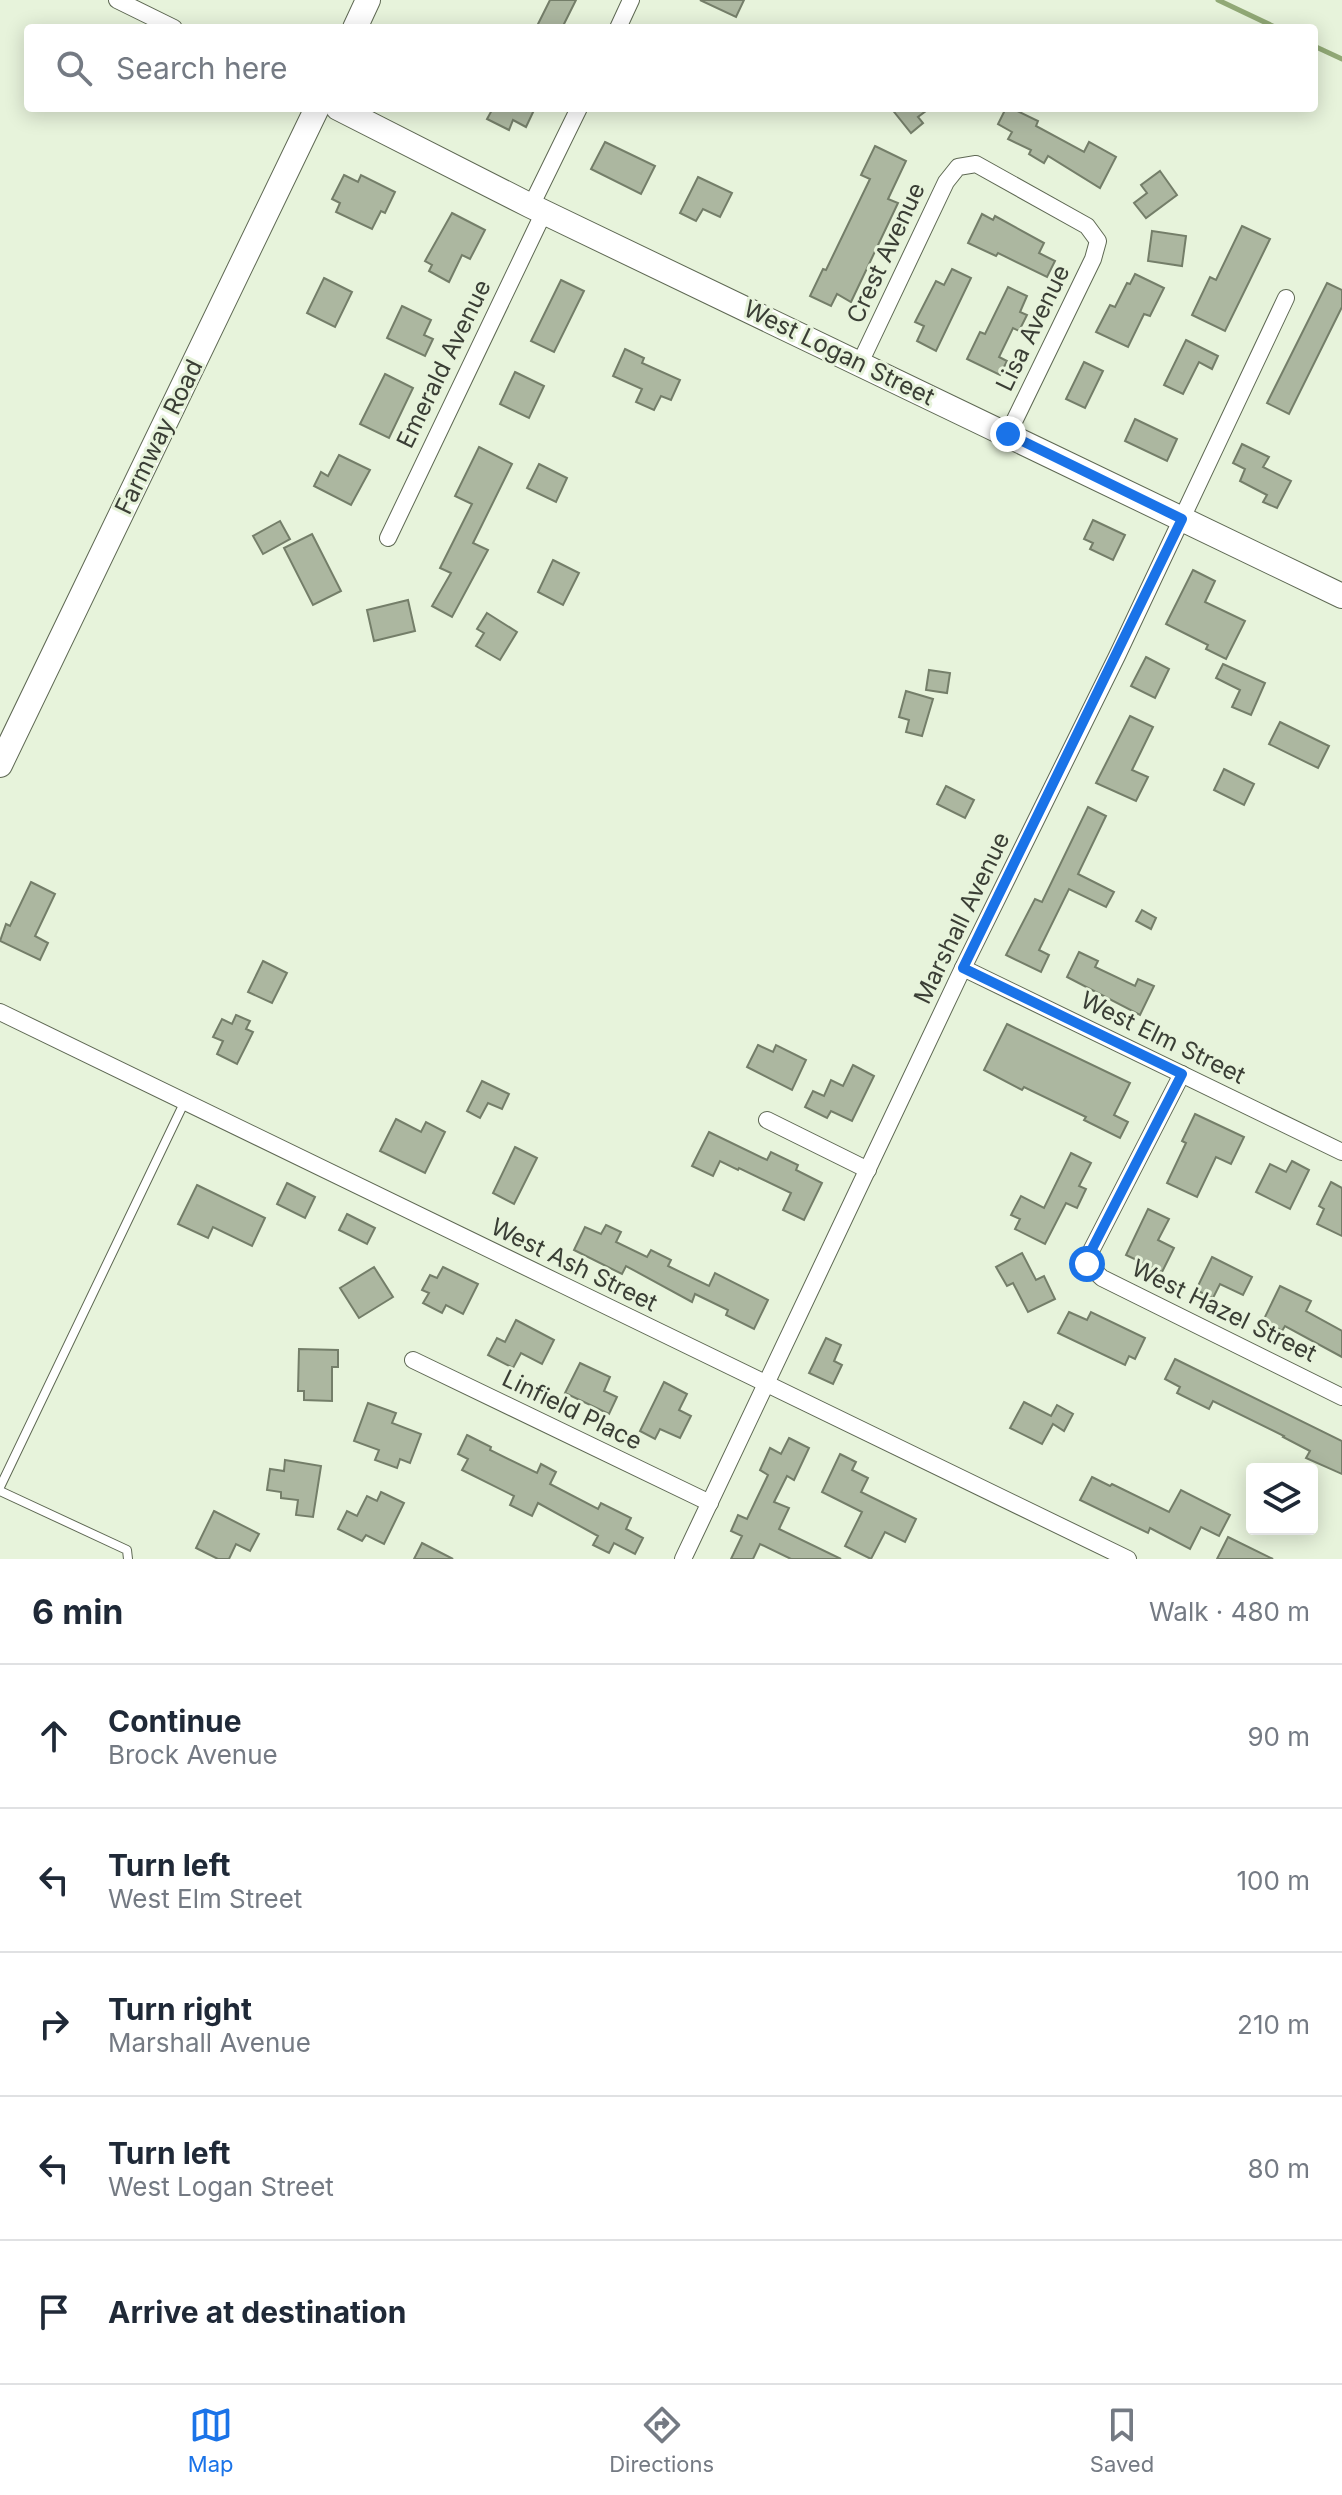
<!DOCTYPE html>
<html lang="en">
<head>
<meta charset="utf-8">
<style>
  :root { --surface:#fff; --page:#f6f6f7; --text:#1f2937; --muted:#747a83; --line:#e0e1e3; --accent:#1a73e8 }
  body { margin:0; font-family:Inter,sans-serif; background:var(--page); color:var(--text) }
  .controls { position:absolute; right:24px; bottom:24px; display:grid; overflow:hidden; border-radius:8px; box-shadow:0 4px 20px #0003 }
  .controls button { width:72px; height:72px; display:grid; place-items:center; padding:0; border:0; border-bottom:2px solid var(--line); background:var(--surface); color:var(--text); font:40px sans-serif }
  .stop { position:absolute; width:24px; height:24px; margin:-18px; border:6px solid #1a73e8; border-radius:50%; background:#fff }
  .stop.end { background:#1a73e8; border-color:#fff; box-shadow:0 2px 8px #0008 }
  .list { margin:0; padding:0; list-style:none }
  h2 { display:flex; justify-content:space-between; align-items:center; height:104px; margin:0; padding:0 32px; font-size:34px }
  h2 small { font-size:26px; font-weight:400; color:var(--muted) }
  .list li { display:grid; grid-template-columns:52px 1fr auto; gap:24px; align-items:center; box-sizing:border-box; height:144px; padding:0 32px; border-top:2px solid var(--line) }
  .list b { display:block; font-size:30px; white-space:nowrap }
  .list p { margin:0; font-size:26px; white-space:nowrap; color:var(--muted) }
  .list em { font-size:26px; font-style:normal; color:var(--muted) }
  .icon { flex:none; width:44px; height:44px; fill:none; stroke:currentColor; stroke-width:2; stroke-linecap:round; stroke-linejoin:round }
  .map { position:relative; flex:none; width:1342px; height:1559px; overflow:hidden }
  .search { position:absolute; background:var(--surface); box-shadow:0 4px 20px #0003; left:24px; right:24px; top:24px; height:88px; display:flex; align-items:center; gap:20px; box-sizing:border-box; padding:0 28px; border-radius:8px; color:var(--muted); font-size:30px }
  .sheet { height:824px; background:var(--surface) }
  nav { display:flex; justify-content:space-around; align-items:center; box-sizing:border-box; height:112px; border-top:2px solid var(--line); background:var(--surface); font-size:22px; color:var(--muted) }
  nav a { display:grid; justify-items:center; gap:4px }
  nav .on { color:var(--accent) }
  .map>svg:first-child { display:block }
</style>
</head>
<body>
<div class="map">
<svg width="1342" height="1559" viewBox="0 0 1342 1559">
  <rect width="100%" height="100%" fill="#e7f3db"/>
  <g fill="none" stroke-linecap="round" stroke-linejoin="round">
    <!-- stream -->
    <g stroke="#91a976" stroke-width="5">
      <polyline points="1218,0 1277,28"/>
      <polyline points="1314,46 1342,59"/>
    </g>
  </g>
  <!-- building -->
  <g fill="#acb7a0" stroke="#747e69" stroke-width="2">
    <polygon points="550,0 576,0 562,28 536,28"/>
    <polygon points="700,0 744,0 736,17"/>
    <polygon points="488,108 535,108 526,127 513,120 509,130 487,119 492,110"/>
    <polygon points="891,108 930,108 918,117 923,123 911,133"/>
    <polygon points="1006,108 1011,108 1038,121 1036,126 1084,152 1089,142 1116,157 1100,188 1048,156 1044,163 1029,154 1031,150 1008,139 1012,132 998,124"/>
    <polygon points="605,142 655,166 641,194 591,169"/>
    <polygon points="875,146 906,161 888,199 898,203 851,302 837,294 831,306 810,296 823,269 826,270 870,179 861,175"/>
    <polygon points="1160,171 1177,195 1146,218 1134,203 1147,193 1141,185"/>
    <polygon points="344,175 358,182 361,175 395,192 385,213 381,211 372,229 336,212 340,203 332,199"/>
    <polygon points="698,177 732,193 720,217 703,209 696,221 680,213"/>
    <polygon points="452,213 485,230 470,259 462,255 449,282 429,271 432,265 425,261"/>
    <polygon points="982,214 993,220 995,216 1044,243 1039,253 1055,261 1047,277 998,253 996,256 968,243"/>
    <polygon points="1242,226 1270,239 1225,331 1192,315 1210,277 1216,280"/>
    <polygon points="1152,231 1186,236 1182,266 1148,261"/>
    <polygon points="952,269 971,278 936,351 917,341 924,326 915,322 936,281 944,285"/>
    <polygon points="1135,274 1164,288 1150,316 1144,314 1128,347 1096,332 1110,305 1115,307 1127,283 1130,284"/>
    <polygon points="324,278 352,292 335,327 307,313"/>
    <polygon points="561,280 584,291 554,352 531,341"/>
    <polygon points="1327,283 1342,290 1342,307 1289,414 1267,403"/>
    <polygon points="1008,287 1027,296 1020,312 1027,315 1019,331 1013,328 999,357 1007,361 1000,375 967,359 980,332 985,334"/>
    <polygon points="402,306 431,320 424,335 433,339 425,356 387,338"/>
    <polygon points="1186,340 1218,356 1212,369 1199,362 1183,394 1164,385"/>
    <polygon points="625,349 644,358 642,363 680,380 671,400 661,396 654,410 636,402 642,389 613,376"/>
    <polygon points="1084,362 1103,371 1085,408 1066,399"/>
    <polygon points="515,372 544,386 529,418 500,404"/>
    <polygon points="385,374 413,388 389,438 360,424"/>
    <polygon points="1135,419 1177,439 1167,461 1125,441"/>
    <polygon points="1242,444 1269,457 1263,467 1291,481 1277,508 1263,502 1267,495 1240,481 1245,469 1233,463"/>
    <polygon points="479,447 512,464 473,543 488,550 452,617 432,606 451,573 440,568 472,504 455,496"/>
    <polygon points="339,455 370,470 351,505 314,486 321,472 328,476"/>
    <polygon points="539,464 567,478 556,502 527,488"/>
    <polygon points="1093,520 1125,535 1113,560 1090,549 1093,543 1084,539"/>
    <polygon points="280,521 290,539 263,554 253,536"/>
    <polygon points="312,534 341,591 313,605 284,548"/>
    <polygon points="553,560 579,573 563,605 538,592"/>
    <polygon points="1193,570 1215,581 1205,602 1245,621 1226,659 1206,649 1208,645 1166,624"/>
    <polygon points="408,600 415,631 374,641 367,610"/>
    <polygon points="487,613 517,632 500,660 476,646 484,633 477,629"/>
    <polygon points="1146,657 1169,669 1155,698 1131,686"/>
    <polygon points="1223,664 1265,683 1251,715 1232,707 1240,690 1216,678"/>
    <polygon points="929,670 950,673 947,693 926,690"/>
    <polygon points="906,691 933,699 922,736 906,732 909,720 899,717"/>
    <polygon points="1130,716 1153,727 1132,770 1148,777 1136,801 1096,783"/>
    <polygon points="1280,722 1329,746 1318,768 1269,744"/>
    <polygon points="1224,769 1254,784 1244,805 1214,790"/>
    <polygon points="946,786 974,800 965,818 937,804"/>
    <polygon points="1088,807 1106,816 1078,874 1114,892 1106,907 1069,889 1039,950 1049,955 1041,972 1006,955 1035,899 1042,902"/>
    <polygon points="31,882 55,894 35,936 48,943 40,960 0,941 6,924 10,926"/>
    <polygon points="1142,910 1156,918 1151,929 1136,921"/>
    <polygon points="1079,952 1098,961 1095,967 1135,986 1138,979 1154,986 1140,1015 1067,977"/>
    <polygon points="263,961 287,973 272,1003 248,992"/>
    <polygon points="236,1015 250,1021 246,1029 253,1032 237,1064 217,1054 223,1041 213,1037 222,1019 232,1024"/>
    <polygon points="1007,1024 1130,1083 1114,1115 1128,1122 1120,1138 1084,1120 1086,1117 1024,1087 1022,1090 984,1070"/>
    <polygon points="758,1045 773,1052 776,1045 806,1060 792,1090 747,1067"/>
    <polygon points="853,1065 874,1076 852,1121 831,1111 827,1118 805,1107 813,1091 824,1096 831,1080 843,1086"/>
    <polygon points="482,1081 509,1094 502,1109 488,1103 480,1118 467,1111"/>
    <polygon points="1195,1114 1244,1137 1231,1164 1216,1157 1197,1197 1167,1183 1186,1143 1182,1141"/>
    <polygon points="396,1119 421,1132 426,1122 445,1132 425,1173 380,1151"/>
    <polygon points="709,1132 767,1160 771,1152 798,1165 796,1170 822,1183 804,1220 783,1210 791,1193 739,1168 738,1170 720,1161 713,1176 692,1166"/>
    <polygon points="515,1147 537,1158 514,1204 493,1193"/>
    <polygon points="1071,1153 1091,1163 1079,1186 1086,1189 1077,1208 1066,1203 1045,1244 1015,1229 1020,1219 1011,1215 1021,1196 1044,1208"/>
    <polygon points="1292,1161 1309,1170 1290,1209 1256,1192 1270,1164 1286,1172"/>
    <polygon points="1331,1182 1342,1188 1342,1236 1317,1224 1324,1209 1319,1206"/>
    <polygon points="287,1183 315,1197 305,1218 277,1204"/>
    <polygon points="197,1185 265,1218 252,1246 213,1227 208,1238 178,1224"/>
    <polygon points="1148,1209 1169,1219 1158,1240 1174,1248 1162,1272 1126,1255"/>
    <polygon points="347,1214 375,1228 367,1244 339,1230"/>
    <polygon points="606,1225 621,1232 616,1242 647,1257 651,1250 671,1260 668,1266 709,1286 715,1273 768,1300 754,1329 726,1315 728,1310 695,1294 692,1302 626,1266 622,1274 574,1250 585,1227 601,1234"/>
    <polygon points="1022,1253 1036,1280 1044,1276 1055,1299 1028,1312 1013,1283 1007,1286 996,1267"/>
    <polygon points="1212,1257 1252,1277 1243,1295 1220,1284 1213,1298 1196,1290"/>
    <polygon points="374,1267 393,1297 359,1318 340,1288"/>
    <polygon points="443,1267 478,1284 463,1314 446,1305 442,1313 423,1303 429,1293 422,1290 430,1275 437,1278"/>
    <polygon points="1280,1286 1311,1301 1306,1311 1342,1331 1342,1357 1285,1326 1282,1331 1263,1321"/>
    <polygon points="1069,1312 1087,1320 1091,1312 1145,1338 1135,1359 1129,1356 1125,1365 1058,1333"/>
    <polygon points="516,1320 554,1340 542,1364 521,1353 513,1368 488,1355 497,1338 505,1342"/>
    <polygon points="826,1338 841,1345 834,1361 842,1365 833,1384 809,1373"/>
    <polygon points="299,1349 338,1350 338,1367 332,1367 332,1401 304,1400 304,1391 298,1391"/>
    <polygon points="1175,1359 1342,1441 1342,1474 1306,1458 1310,1451 1283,1437 1284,1436 1213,1401 1209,1409 1177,1393 1180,1387 1165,1379"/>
    <polygon points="580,1363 610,1377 604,1391 617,1397 609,1414 565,1393"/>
    <polygon points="664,1382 687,1394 679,1410 691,1416 680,1438 660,1429 655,1439 640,1431"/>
    <polygon points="1024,1402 1051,1416 1057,1405 1073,1414 1064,1431 1053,1424 1042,1444 1010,1428"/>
    <polygon points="368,1403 396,1413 392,1423 421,1434 410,1463 400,1459 397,1468 375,1460 379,1450 354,1441"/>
    <polygon points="467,1435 491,1447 490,1450 537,1473 541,1464 556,1472 550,1484 598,1509 601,1503 631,1518 626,1529 643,1538 635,1554 614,1543 609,1553 593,1545 598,1536 538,1503 532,1516 510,1505 514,1496 462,1470 468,1459 458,1454"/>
    <polygon points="789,1438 809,1448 794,1480 787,1476 774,1502 789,1508 779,1529 841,1559 791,1559 760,1544 753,1559 731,1559 742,1536 731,1531 738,1515 747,1519 768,1475 760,1470 770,1448 781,1454"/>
    <polygon points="840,1454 856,1462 852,1470 868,1478 861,1492 916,1519 905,1542 885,1532 871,1559 845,1546 862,1512 822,1492"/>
    <polygon points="285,1460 321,1466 313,1517 296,1515 298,1500 281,1498 281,1492 267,1490 270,1469 284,1471"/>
    <polygon points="1092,1477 1110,1486 1112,1484 1169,1512 1181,1490 1230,1515 1219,1536 1201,1527 1190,1549 1150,1528 1148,1533 1080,1500"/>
    <polygon points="381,1492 404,1503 384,1544 366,1535 362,1541 338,1529 347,1511 357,1516 367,1496 377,1501"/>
    <polygon points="214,1511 259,1534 250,1551 236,1544 229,1559 218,1559 196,1548"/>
    <polygon points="1228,1537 1273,1559 1217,1559"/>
    <polygon points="422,1543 453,1559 414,1559"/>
  </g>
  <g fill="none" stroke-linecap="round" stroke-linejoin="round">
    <!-- lane casing -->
    <g stroke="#5e6853" stroke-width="10">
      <g id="lane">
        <polyline points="0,1487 185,1101"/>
        <polyline points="0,1491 127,1550 128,1559"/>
      </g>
    </g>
    <!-- street casing -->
    <g stroke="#5e6853" stroke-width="18">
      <g id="street">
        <polyline points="117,0 174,28"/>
        <polyline points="618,28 631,0"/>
        <polyline points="531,206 579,108"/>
        <polyline points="860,363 946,182 958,167 976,164 1087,226 1098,241 1093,259 1008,434"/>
        <polyline points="388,538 544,212"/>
        <polyline points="963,968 1342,1152"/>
        <path d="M0 1012C377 1192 751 1379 1128 1559"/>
        <polyline points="1182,1074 1092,1249 1087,1264 1102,1278 1342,1397"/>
        <polyline points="767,1120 868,1170"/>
        <polyline points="413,1360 710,1503"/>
        <polyline points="683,1559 963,968 1117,656 1286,298"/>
      </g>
    </g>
    <!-- secondary casing -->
    <g stroke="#5e6853" stroke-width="26">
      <g id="secondary">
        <polyline points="355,28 368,0"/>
        <polyline points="338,108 531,206 1342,596"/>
        <polyline points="0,765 317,108"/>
      </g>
    </g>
    <!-- lane -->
    <use href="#lane" stroke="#fff" stroke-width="8"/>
    <!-- street -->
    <use href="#street" stroke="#fff" stroke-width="16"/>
    <!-- secondary -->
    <use href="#secondary" stroke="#fff" stroke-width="24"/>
  </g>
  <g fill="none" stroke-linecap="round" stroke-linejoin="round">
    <!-- route -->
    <polyline stroke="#1a73e8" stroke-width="10" points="1008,434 1182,519 963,968 1182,1074 1092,1249 1087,1264"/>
  </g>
  <g text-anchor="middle" stroke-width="6" stroke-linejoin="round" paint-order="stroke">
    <!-- street labels -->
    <g font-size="24" fill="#3a3e35" stroke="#e7f3db">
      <text transform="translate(886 253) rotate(-65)" y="8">Crest Avenue</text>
      <text transform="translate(1033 328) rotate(-64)" y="8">Lisa Avenue</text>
      <text transform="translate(839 353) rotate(26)" y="8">West Logan Street</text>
      <text transform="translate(444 364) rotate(-64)" y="8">Emerald Avenue</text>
      <text transform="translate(159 437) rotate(-64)" y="8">Farmway Road</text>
      <text transform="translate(962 918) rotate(-64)" y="8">Marshall Avenue</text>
      <text transform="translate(1163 1038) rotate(26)" y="8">West Elm Street</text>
      <text transform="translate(574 1265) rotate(26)" y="8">West Ash Street</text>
      <text transform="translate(1224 1311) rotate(26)" y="8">West Hazel Street</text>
      <text transform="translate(572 1410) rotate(26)" y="8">Linfield Place</text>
    </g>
  </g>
</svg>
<div class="controls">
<button><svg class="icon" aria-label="layers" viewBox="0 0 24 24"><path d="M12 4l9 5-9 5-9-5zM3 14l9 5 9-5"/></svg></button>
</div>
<div class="stop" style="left:1087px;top:1264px"></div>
<div class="stop end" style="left:1008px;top:434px"></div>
<div class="search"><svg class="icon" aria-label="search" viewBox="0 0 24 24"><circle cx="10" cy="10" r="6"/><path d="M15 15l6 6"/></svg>Search here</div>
</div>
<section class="sheet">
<h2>6 min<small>Walk · 480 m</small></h2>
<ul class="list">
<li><svg class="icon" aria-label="ahead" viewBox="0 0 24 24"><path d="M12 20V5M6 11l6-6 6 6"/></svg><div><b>Continue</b><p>Brock Avenue</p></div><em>90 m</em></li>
<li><svg class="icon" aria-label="left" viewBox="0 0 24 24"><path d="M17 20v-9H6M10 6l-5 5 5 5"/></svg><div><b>Turn left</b><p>West Elm Street</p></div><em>100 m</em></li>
<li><svg class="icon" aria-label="right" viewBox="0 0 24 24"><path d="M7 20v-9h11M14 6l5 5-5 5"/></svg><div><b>Turn right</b><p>Marshall Avenue</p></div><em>210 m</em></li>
<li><svg class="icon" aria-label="left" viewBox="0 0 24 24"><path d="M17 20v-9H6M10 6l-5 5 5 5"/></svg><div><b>Turn left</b><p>West Logan Street</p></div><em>80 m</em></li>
<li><svg class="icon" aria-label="arrive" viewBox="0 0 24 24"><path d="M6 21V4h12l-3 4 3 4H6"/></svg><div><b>Arrive at destination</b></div></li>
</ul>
</section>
<nav>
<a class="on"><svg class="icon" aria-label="map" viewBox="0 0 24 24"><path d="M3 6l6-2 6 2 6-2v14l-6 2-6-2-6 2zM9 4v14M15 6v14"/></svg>Map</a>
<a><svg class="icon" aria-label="directions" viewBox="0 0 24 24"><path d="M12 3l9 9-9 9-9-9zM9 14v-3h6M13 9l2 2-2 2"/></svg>Directions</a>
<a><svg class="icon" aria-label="saved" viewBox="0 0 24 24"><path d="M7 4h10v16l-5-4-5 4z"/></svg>Saved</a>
</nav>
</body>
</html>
